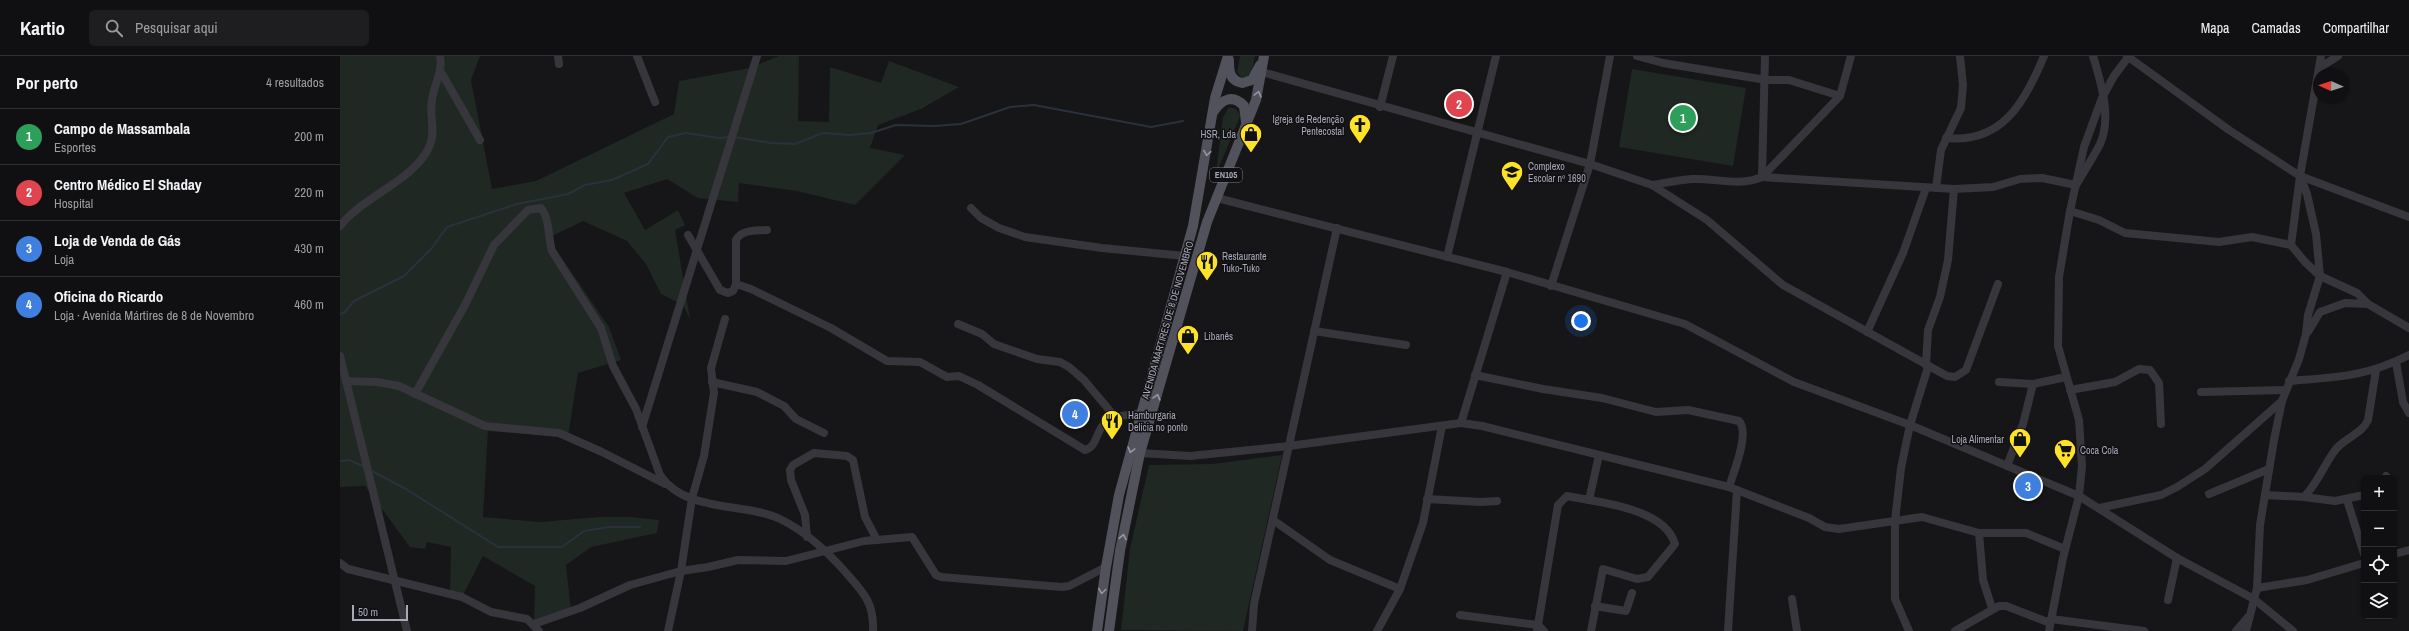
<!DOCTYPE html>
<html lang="pt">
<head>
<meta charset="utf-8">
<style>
  :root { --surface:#101012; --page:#1e1e20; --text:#f1f3f6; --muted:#9c9d9f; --line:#303032; --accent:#7c3aed }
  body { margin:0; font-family:"Archivo Narrow",sans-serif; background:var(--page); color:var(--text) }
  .controls { position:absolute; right:12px; bottom:12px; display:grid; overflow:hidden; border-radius:6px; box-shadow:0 1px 3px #0004 }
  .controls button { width:36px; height:36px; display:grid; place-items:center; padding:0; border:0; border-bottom:1px solid var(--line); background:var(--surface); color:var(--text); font:20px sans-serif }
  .compass { position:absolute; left:1973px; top:12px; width:36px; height:36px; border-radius:50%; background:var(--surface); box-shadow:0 1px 3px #0004; rotate:273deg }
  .scale { position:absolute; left:12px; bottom:10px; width:56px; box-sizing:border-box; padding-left:4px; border:2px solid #a7a8b8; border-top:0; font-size:11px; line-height:14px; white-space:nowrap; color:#a7a8b8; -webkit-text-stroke:3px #111113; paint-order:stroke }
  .you { position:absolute; left:1241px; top:265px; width:14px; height:14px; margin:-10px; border:3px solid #fff; border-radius:50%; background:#1a73e8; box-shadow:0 0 0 6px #1a73e833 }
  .badge { display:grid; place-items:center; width:26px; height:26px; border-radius:50%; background:var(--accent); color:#fff; font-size:13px; font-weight:700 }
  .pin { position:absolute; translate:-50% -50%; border:2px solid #fff; box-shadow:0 1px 4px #0006 }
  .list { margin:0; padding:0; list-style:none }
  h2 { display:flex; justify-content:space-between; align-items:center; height:52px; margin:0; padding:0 16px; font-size:17px }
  h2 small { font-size:13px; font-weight:400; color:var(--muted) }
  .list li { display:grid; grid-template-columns:26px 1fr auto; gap:12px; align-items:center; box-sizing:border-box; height:56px; padding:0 16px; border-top:1px solid var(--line) }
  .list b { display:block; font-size:15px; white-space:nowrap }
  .list p { margin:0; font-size:13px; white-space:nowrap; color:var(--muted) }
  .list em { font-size:13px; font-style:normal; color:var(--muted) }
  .icon { flex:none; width:22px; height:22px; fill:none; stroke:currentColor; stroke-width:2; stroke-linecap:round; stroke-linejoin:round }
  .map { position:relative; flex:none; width:2069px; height:575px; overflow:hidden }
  header { display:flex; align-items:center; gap:24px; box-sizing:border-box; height:56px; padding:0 20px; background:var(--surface); border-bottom:1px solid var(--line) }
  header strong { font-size:19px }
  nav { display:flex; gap:22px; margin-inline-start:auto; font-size:14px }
  .search { width:280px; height:36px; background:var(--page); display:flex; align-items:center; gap:10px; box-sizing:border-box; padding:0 14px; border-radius:6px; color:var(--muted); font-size:15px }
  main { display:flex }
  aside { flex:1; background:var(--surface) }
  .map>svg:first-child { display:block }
</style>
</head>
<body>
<header>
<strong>Kartio</strong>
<div class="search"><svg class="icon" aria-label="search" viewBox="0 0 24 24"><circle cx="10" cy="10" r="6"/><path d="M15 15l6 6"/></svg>Pesquisar aqui</div>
<nav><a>Mapa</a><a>Camadas</a><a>Compartilhar</a></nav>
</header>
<main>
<aside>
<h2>Por perto<small>4 resultados</small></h2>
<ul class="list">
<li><span class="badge" style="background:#2e9e5b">1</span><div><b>Campo de Massambala</b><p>Esportes</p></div><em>200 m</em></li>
<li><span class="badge" style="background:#e0444e">2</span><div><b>Centro Médico El Shaday</b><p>Hospital</p></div><em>220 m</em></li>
<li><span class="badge" style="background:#3f7fe0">3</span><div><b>Loja de Venda de Gás</b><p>Loja</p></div><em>430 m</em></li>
<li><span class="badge" style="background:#3f7fe0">4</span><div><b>Oficina do Ricardo</b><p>Loja · Avenida Mártires de 8 de Novembro</p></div><em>460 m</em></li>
</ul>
</aside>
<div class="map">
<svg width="2069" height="575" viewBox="0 0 2069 575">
  <rect width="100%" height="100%" fill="#161618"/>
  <!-- green -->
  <g fill="#1f2822">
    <polygon points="0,0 140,0 131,24 152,133 196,125 334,58 339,25 410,12 439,0 459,0 458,65 489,66 490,11 541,27 549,5 619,31 581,53 538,69 530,92 565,99 515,149 457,135 399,127 398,146 358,142 327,123 284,137 305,174 338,154 345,169 335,174 350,263 343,249 321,238 306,208 287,185 243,165 208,182 269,271 281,304 238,317 228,381 148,375 143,461 201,466 258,461 290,461 319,464 317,477 251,491 226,509 231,555 194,568 195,530 143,500 122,541 110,537 111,491 87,486 85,493 70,491 25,430 0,431"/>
    <polygon points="900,0 915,0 912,14 908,20 901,21 897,16"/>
    <polygon points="1292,13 1406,32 1393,110 1279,91"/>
    <polygon points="889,51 896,53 900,59 899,63 876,118 883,61"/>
    <polygon points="942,399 903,575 781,574 790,493 809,409 873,408"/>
  </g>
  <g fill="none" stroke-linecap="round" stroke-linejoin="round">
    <!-- stream -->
    <g stroke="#2b313c" stroke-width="2">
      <polyline points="394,81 431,87 455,88 483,77 510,79 531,77 556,69 594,70 621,68 670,51 694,49 811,71 843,65"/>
      <polyline points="0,258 5,256 14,245 64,220 91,193 107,171 177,148 228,138 245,129 272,124 308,108 328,81 346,77 379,82 390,81"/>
      <polyline points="0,405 9,404 25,411"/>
      <polyline points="30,414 66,433 158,491 222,491 244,475 269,471 300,471"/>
    </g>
    <!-- minor -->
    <g stroke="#37363d" stroke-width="8">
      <polyline points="218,0 219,8"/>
      <polyline points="297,0 315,46"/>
      <polyline points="1297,0 1323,7 1426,24 1449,24 1500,40"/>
      <polyline points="1787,0 1889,74 1960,120 2069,161"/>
      <polyline points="1979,12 1998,0"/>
      <polyline points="101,16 140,84"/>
      <polyline points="922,16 1250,108 1312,129 1367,164 1443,229 1607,320 1615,321 1626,314 1658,228"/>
      <polyline points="1040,51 1053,0"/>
      <path d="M1606 82C1662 88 1685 46 1704 0"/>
      <path d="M1422 121 1614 133 1653 131 1680 123 1702 122 1736 129C1744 115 1753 102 1760 88 1772 62 1761 26 1753 0"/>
      <polyline points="1422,121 1425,0"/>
      <path d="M1312 129C1325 127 1339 124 1352 123 1377 122 1398 131 1422 121L1500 40 1511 0"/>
      <polyline points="1596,132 1601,94 1621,52 1623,29 1620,0"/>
      <polyline points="877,142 1167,216 1345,268 1454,326 1570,369 1739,440 1837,502 1914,543 1953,575"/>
      <polyline points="631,152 641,162 659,172 685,181 762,192 845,200"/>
      <polyline points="1730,155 1759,164 1785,177 1879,186 1912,181 1951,189 1965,206 1980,220 2017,237 2028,248 2069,272"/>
      <path d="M0 170C23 140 76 124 90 89 96 73 89 60 92 44 94 28 103 16 100 0"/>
      <path d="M348 179 380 234 388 237 393 235 396 228V184C402 173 416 175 427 174"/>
      <polyline points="1951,189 1960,120 1981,0"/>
      <polyline points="1107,201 1156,0"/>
      <path d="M396 228 411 233 491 272 547 305 580 306 607 321 619 320 638 329 745 394C758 391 756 372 767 365 776 359 791 359 801 357"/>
      <polyline points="1211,230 1250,108 1270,0"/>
      <polyline points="618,268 642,278 654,288 697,303 720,306 729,311 744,324 776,362"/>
      <polyline points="974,275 1066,289"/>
      <polyline points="1527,276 1563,197 1586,132"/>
      <polyline points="1968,276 1980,256 2005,247 2028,248"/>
      <polyline points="0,300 67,575"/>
      <polyline points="2056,306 2063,346 2069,357"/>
      <polyline points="1586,309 1588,274 1600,241 1608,204 1614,133"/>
      <path d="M1135 319 1203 333 1262 342 1316 356 1348 354 1399 365C1410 377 1394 415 1389 431"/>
      <polyline points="6,325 37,326 59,330 145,370 219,377 262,396 325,428"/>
      <path d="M1949 325C1996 321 2026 321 2069 299"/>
      <polyline points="372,326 417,336 444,350 456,363 484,377"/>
      <polyline points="1659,326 1693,328 1726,321"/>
      <polyline points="1730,334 1775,326 1799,313 1810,314 1819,327 1821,368"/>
      <polyline points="1861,336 1946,334"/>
      <path d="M75 338 125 249 154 189 188 154 201 152C210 163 208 182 212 195L261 272 273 310 296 353 320 419C345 457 404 446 440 463 467 476 489 497 508 519 525 538 534 548 533 575"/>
      <polyline points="1121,367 1167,216"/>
      <polyline points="302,371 417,0"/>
      <polyline points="800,397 850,400 949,390 1121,367 1142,370 1389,431 1469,462 1485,471 1499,473 1582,461 1639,477 1686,477 1725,493"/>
      <polyline points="1667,410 1683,368 1693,328"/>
      <polyline points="2045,422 2046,420"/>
      <polyline points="1869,438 1929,413"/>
      <path d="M1925 439 1964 441C1978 427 1984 408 1996 393 2006 381 2022 378 2028 364L2036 314"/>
      <polyline points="1964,441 1995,445 2024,439"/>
      <polyline points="1087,443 1141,446 1157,445"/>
      <polyline points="1249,444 1259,399"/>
      <polyline points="2007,444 2024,498"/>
      <polyline points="1759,452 1821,439 1837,431 1865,413 1942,345"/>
      <polyline points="933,464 990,504 1060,533"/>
      <polyline points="1639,477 1643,524 1652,552"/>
      <polyline points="467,481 465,459 451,424 450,414 453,409 474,397 507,400 513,404 525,461 537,484"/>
      <polyline points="2054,498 2069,494"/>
      <polyline points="0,507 8,513 122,541 151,556 187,563 199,575"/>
      <polyline points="1917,532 1967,524 2024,507"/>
      <polyline points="1452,543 1457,575"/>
      <polyline points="1828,544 1837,502"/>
      <polyline points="1255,550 1286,555 1292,537"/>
      <polyline points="1120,559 1198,569 1204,575"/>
      <polyline points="1711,563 1804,575"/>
      <polyline points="194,568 240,552 290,529 341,515 368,511 398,504 446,505 524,485 572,481 596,519 601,521 722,531 729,530 766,511"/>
      <polyline points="328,575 341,515 352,442 364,400 374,337 371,312 385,263"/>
      <polyline points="912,575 914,548 997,172"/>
      <polyline points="1037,575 1060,533 1083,467 1102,370"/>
      <path d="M1197 575 1218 449 1227 440C1258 446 1325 452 1335 488L1308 521 1297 523 1263 513 1251 575"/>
      <polyline points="1388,575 1397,434"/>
      <polyline points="1569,575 1555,543 1555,465 1561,412 1570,369 1588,311"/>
      <polyline points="1615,575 1659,550 1666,550 1710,567"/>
      <polyline points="1709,575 1723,502 1739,440 1742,410 1739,364 1718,290 1719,221 1730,155 1744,91 1762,42 1774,20 1789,0"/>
      <polyline points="1896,575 1908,561"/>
      <polyline points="1906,575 1917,532 1920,469 1934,384 1942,345 1959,303 1966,278 1968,259 1980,220 1976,178 1967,138 1960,120"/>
    </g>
    <!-- major -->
    <g stroke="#52525c" stroke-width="10">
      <path d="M889 4C889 15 889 24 902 27L912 24 920 9"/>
      <path d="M874 55C882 43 893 38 904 50L906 66"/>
      <polyline points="757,575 766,511 779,439 853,170 875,42 888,0"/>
      <polyline points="769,575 780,495 800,397 867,166 916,44 924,0"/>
    </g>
  </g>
  <!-- one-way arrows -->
  <defs><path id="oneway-chevron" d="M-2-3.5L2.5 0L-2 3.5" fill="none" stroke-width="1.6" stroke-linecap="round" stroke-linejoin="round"/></defs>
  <g stroke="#9697a6">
    <use href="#oneway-chevron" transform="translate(918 38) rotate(-75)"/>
    <use href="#oneway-chevron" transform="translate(867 97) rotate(99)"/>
    <use href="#oneway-chevron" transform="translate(817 341) rotate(-74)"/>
    <use href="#oneway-chevron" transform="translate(791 394) rotate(105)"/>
    <use href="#oneway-chevron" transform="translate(783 481) rotate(-79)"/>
    <use href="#oneway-chevron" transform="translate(762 535) rotate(98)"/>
  </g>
  <!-- icons -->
  <defs>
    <g id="church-pin" transform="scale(1.15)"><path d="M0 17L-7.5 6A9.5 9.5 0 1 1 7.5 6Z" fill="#fce229" stroke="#111113"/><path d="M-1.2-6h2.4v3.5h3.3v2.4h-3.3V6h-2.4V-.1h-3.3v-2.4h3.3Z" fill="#111"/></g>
    <g id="shop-pin" transform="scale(1.15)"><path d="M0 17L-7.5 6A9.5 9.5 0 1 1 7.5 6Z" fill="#fce229" stroke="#111113"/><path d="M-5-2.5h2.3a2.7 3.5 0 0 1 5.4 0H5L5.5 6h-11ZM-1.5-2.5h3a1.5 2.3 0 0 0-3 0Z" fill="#111"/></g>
    <g id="school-pin" transform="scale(1.15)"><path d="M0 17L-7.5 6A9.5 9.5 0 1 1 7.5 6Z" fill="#fce229" stroke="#111113"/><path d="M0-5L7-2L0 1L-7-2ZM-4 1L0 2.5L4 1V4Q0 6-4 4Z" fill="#111"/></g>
    <g id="restaurant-pin" transform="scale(1.15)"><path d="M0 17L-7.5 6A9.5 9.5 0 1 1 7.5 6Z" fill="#fce229" stroke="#111113"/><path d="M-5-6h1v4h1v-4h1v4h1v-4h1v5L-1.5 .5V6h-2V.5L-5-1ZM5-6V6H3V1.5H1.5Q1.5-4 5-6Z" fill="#111"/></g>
    <g id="supermarket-pin" transform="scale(1.15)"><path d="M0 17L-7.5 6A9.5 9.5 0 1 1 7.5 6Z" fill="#fce229" stroke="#111113"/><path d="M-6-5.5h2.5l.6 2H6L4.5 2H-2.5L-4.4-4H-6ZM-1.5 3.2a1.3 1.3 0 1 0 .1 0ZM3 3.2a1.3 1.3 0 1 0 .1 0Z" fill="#111"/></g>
  </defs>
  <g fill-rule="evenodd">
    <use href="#church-pin" x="1020" y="69"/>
    <use href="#shop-pin" x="911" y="78"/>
    <use href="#school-pin" x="1172" y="116"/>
    <use href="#restaurant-pin" x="867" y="206"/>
    <use href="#shop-pin" x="848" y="280"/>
    <use href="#restaurant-pin" x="772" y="365"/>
    <use href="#shop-pin" x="1680" y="383"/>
    <use href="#supermarket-pin" x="1725" y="394"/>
  </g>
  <g text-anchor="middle" stroke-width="3" stroke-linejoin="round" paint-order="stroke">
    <!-- shield labels -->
    <rect fill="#111113" stroke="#7a7b86" stroke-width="1" x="870" y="112" width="32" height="14" rx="3"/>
    <g font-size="9" font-weight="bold" fill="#a7a8b8">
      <text x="886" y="122">EN105</text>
    </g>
    <!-- poi labels -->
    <g font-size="10" fill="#a7a8b8" stroke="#111113" text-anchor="start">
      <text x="1004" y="67" text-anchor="end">Igreja de Redenção<tspan x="1004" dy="12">Pentecostal</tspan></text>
      <text x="896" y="82" text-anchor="end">HSR, Lda</text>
      <text x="1188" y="114">Complexo<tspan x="1188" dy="12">Escolar nº 1690</tspan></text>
      <text x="882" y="204">Restaurante<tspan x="882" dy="12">Tuko-Tuko</tspan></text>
      <text x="864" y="284">Libanês</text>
      <text x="788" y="363">Hamburgaria<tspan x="788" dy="12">Delícia no ponto</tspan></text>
      <text x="1664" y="387" text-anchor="end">Loja Alimentar</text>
      <text x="1740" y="398">Coca Cola</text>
    </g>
    <!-- street labels -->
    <g font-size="10" fill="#a7a8b8" stroke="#111113">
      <text transform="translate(827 264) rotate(-74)" y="4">AVENIDA MÁRTIRES DE 8 DE NOVEMBRO</text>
    </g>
  </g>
</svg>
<div class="controls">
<button>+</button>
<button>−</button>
<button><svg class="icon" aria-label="locate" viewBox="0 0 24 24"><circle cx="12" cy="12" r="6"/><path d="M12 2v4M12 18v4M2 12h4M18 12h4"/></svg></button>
<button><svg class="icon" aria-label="layers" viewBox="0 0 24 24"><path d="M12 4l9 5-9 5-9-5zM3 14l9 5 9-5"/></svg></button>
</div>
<svg class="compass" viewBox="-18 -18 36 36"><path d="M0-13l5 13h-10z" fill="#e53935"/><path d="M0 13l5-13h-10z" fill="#9c9d9f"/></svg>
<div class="scale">50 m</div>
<div class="you"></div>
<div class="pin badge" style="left:1343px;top:62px;background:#2e9e5b">1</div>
<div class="pin badge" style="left:1119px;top:48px;background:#e0444e">2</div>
<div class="pin badge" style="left:1688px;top:430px;background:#3f7fe0">3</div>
<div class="pin badge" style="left:735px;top:358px;background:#3f7fe0">4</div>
</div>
</main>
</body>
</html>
